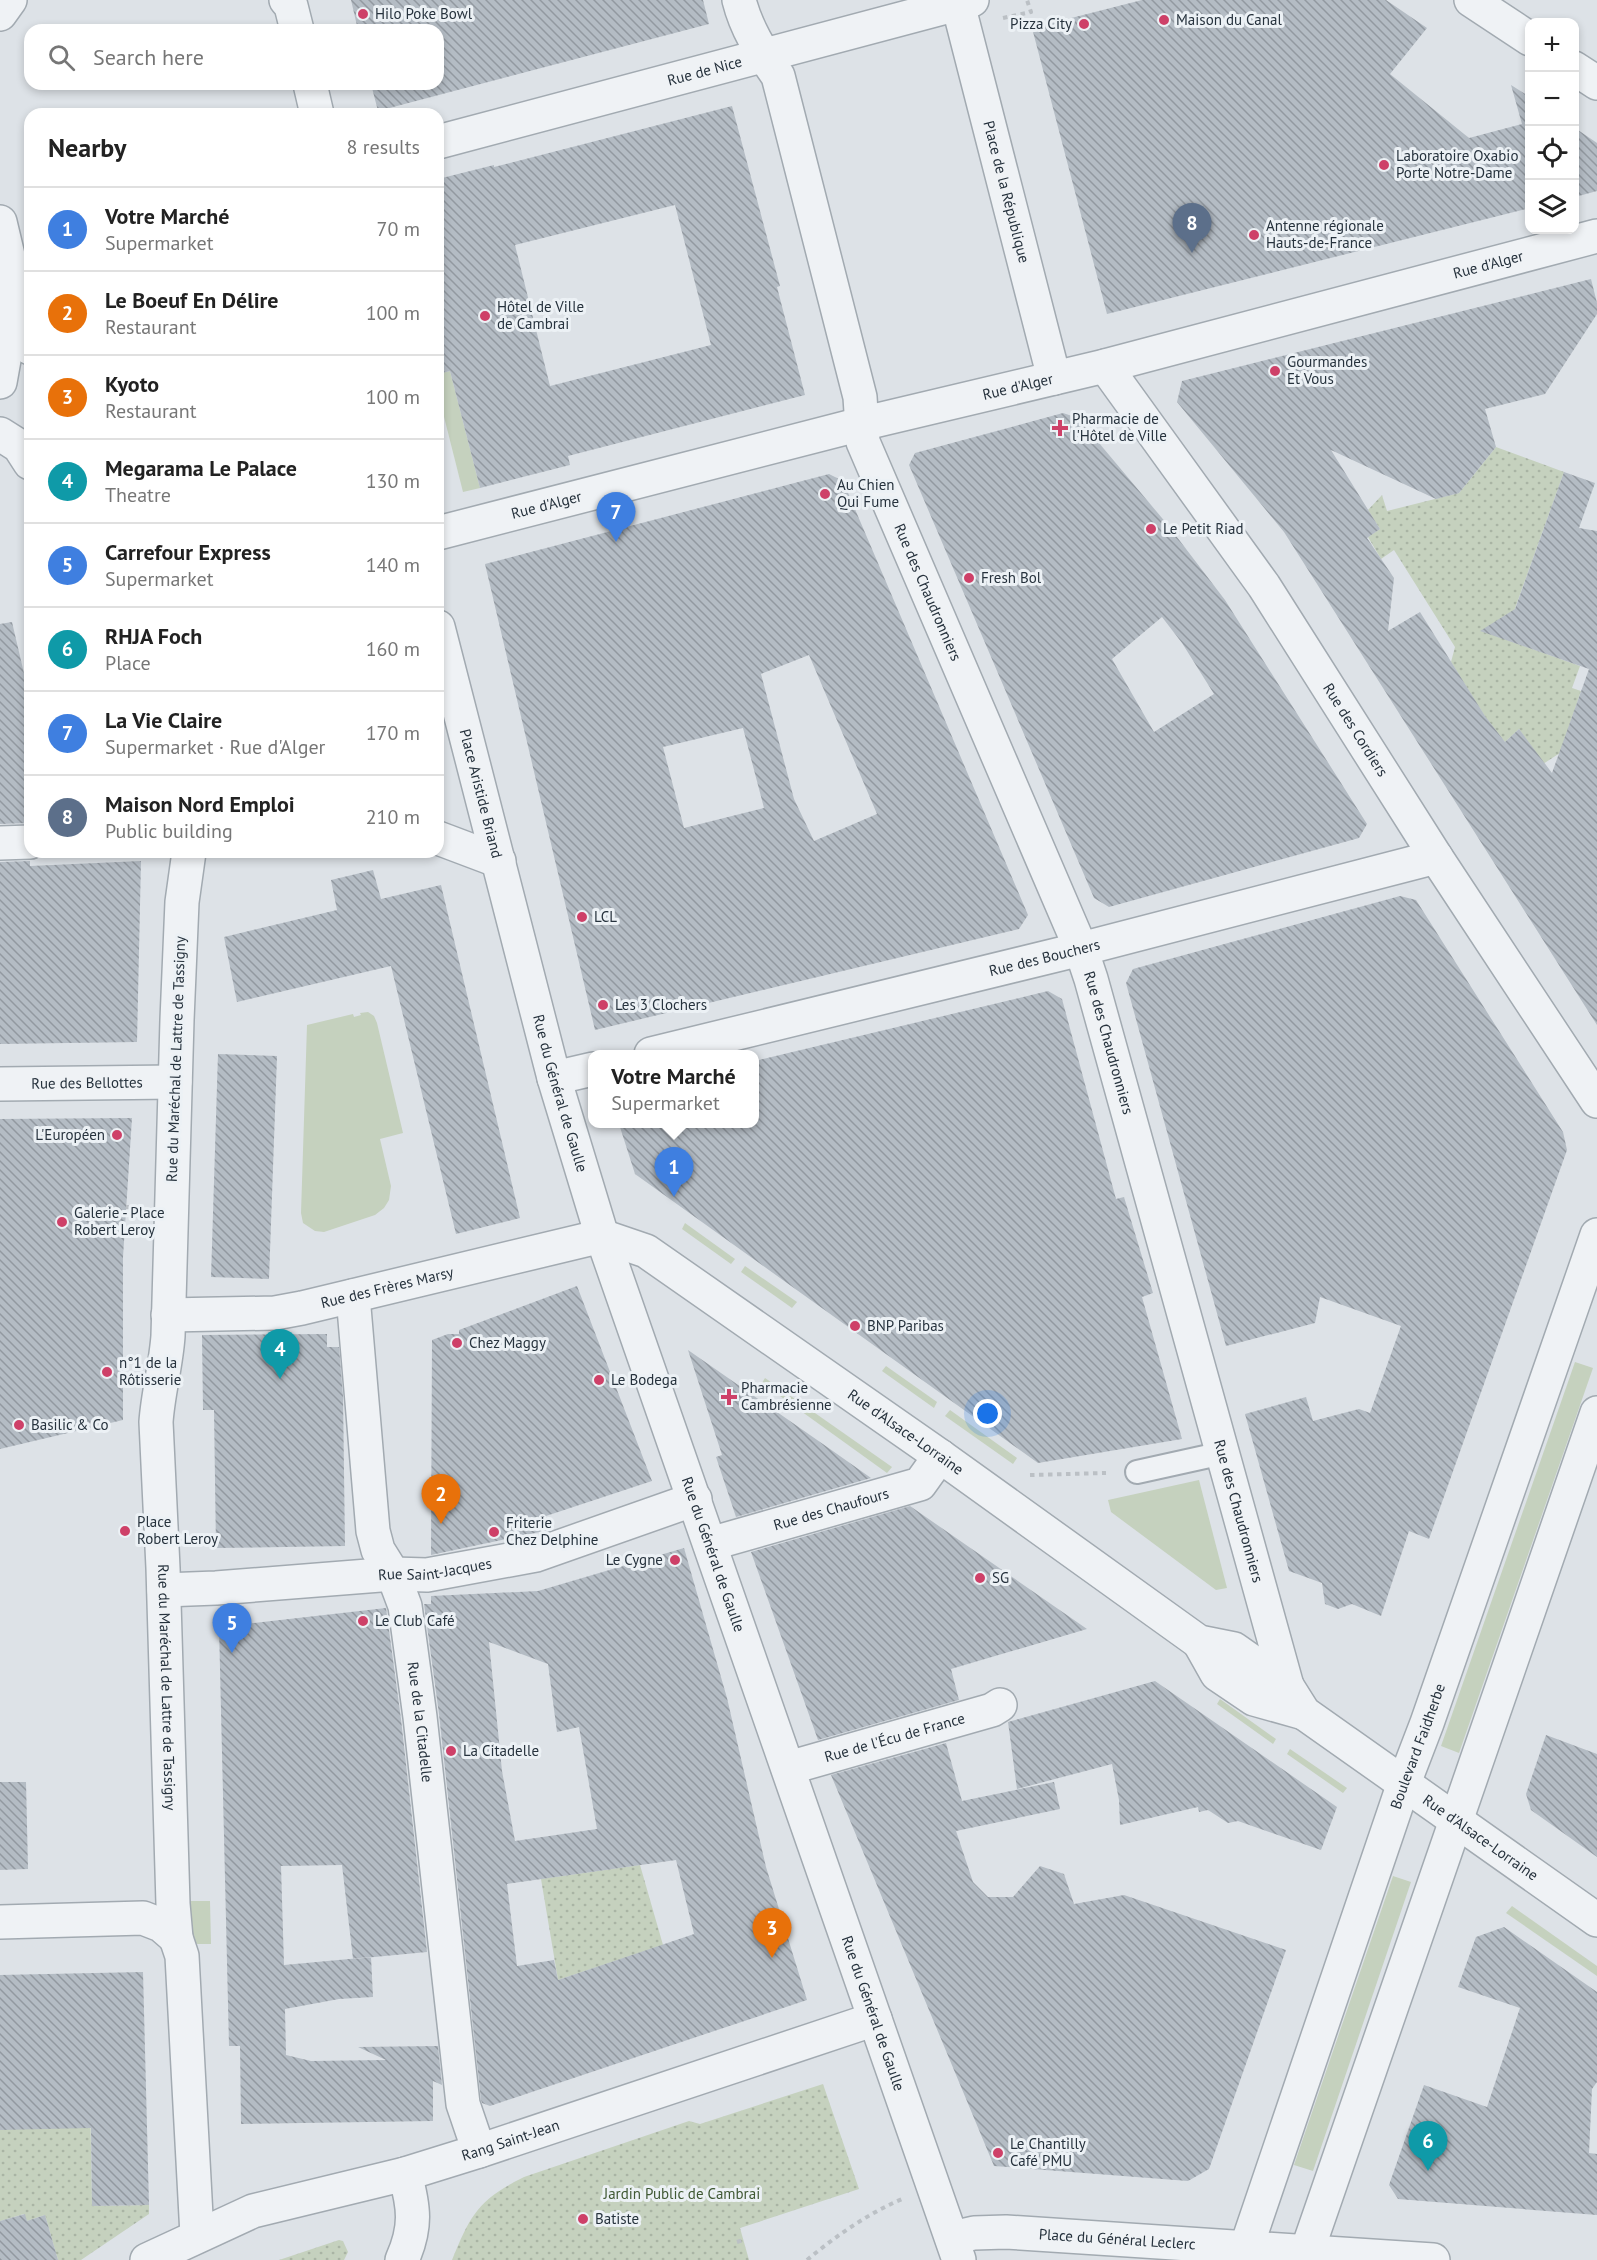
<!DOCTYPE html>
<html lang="en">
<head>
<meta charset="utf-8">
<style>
  :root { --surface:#fff; --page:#f6f6f6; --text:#222; --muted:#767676; --line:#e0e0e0; --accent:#111827 }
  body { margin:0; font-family:"PT Sans",sans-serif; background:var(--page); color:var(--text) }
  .controls { position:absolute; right:18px; top:18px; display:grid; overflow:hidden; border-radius:12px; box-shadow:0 3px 9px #0003 }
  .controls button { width:54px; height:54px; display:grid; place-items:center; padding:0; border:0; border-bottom:2px solid var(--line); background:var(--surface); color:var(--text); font:30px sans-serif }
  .you { position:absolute; left:988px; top:1414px; width:21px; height:21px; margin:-15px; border:4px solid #fff; border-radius:50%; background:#1a73e8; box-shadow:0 0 0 9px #1a73e833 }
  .badge { display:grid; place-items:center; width:39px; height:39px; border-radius:50%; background:var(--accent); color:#fff; font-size:20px; font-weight:700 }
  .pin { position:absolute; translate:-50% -50px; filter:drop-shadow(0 2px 3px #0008) }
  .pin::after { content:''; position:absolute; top:32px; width:21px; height:18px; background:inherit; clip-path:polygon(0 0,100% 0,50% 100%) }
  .popup { position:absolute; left:588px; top:1050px; width:171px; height:78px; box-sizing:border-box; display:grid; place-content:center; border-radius:12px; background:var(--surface); filter:drop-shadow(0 2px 4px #0005); font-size:20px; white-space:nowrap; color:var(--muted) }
  .popup b { font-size:22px; color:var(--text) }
  .popup::after { content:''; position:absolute; left:50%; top:100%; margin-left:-12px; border:12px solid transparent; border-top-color:var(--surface) }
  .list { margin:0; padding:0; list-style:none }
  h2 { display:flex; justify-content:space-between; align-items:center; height:78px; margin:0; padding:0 24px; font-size:26px }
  h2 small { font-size:20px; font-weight:400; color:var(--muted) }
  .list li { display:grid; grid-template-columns:39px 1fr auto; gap:18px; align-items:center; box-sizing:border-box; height:84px; padding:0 24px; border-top:2px solid var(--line) }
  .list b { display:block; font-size:22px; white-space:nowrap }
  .list p { margin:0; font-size:20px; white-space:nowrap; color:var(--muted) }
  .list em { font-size:20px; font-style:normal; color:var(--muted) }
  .icon { flex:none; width:33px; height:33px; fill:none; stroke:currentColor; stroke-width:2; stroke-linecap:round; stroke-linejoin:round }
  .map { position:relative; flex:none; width:1597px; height:2260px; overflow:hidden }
  .search { position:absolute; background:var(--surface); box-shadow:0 3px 9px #0003; left:24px; top:24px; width:420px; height:66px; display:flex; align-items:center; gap:15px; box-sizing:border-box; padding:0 21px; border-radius:18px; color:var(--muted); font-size:22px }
  .panel { position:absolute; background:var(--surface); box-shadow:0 3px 9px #0003; left:24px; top:108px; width:420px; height:750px; border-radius:18px }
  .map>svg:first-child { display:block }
</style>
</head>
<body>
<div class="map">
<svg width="1597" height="2260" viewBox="0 0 1597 2260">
  <defs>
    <pattern id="garden-dots" width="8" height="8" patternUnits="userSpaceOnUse" patternTransform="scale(1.5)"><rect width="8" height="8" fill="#c5d1be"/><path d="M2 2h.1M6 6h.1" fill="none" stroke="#a9b4a4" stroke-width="1.8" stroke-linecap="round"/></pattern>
    <pattern id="building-back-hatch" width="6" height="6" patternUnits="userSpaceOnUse" patternTransform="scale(1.5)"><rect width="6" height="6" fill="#b4bcc4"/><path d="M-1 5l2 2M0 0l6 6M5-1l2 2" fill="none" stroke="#9299a0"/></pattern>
  </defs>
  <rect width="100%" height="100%" fill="#dde2e7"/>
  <!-- grass -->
  <g fill="#c5d1be">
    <polygon points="450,371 480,488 463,492 438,393 438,374"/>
    <polygon points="368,1012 374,1016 377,1023 403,1133 380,1139 391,1186 389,1200 384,1208 375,1215 324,1232 315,1231 303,1223 301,1213 307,1025 353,1014 354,1017 361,1015 360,1013"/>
    <polygon points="685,1223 735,1259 731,1264 682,1229"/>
    <polygon points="745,1266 797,1302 792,1308 741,1272"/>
    <polygon points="1575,1362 1593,1368 1459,1753 1441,1746"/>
    <polygon points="886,1366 937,1402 934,1408 882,1371"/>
    <polygon points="765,1378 892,1467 887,1473 762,1383"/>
    <polygon points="950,1410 1017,1458 1013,1464 945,1416"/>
    <polygon points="1199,1480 1227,1588 1216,1590 1111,1512 1108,1500"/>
    <polygon points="1220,1699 1276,1739 1273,1744 1217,1704"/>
    <polygon points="1290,1749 1347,1788 1343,1793 1287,1754"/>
    <polygon points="1393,1876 1411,1882 1313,2171 1294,2165"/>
    <polygon points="187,1901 210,1901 211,1944 197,1944 191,1938"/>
    <polygon points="1512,1906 1597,1966 1597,1976 1506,1913"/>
  </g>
  <!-- garden -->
  <g fill="url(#garden-dots)">
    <polygon points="1496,447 1564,472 1504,639 1580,666 1572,688 1581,691 1560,753 1543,764 1519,729 1505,742 1486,718 1451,662 1455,647 1394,550 1381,559 1368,537 1380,529 1368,510 1382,495 1387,511 1459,493"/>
    <polygon points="640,1865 663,1945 558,1980 541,1879"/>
    <path d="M823 2084 859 2189 740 2228 749 2260H452C471 2214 478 2200 524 2177L689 2121 700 2124Z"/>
    <polygon points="90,2095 92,2206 149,2205 149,2214 81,2260 58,2260 45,2215 27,2221 24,2214 0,2221 0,2130"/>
    <polygon points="339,2240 343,2241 348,2252 344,2260 279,2260"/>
  </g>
  <!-- building -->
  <g fill="url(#building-back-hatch)" fill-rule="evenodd">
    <polygon points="351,0 703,0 709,24 378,111 371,84 438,84 438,30 358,30"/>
    <polygon points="1142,0 1386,0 1427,28 1390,74 1469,138 1522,124 1511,85 1530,97 1530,208 1107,314 1032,28"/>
    <path d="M732 106 780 286 777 287 805 395 568 456 570 465 480 488 450 371 438 374V179L494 165V167ZM675 205 711 345 550 386 515 245Z"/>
    <polygon points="1575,128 1597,143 1597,191 1575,197"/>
    <polygon points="1591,279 1597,303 1597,314 1545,394 1485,409 1496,447 1459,493 1436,499 1331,450 1380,529 1367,538 1394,578 1388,631 1420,612 1485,716 1505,742 1519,729 1552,773 1589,669 1480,631 1515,609 1564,472 1595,483 1579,528 1597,531 1597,1025 1284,532 1177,402 1182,381"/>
    <path d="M1063 413 1078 418 1167 524 1225 600 1367 824 1359 838 1109 907 1094 898 909 465 915 453ZM1162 617 1182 643 1214 694 1154 732 1112 659Z"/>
    <path d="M829 474 843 481 1028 915 1019 929 595 1030 485 564ZM809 655 877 814 814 841 794 799 761 674ZM743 728 764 808 684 828 663 747Z"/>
    <polygon points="12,622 30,699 30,823 0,824 0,624"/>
    <polygon points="30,861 30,866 141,861 137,1042 0,1044 0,862"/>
    <polygon points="373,870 381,899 441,885 520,1218 456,1234 391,966 237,1002 224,937 337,910 331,880"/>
    <polygon points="1400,896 1416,900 1563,1132 1567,1150 1429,1539 1409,1531 1381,1616 1352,1604 1338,1609 1325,1604 1322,1583 1289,1571 1245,1414 1306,1397 1313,1421 1359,1409 1370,1413 1401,1326 1320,1297 1315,1323 1226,1346 1126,983 1133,969"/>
    <polygon points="1048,991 1062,999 1116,1199 1124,1197 1153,1293 1142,1297 1182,1439 1038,1463 635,1174 619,1124 755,1124 755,1061"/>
    <polygon points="218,1054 277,1056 269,1279 211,1277"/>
    <polygon points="132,1118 123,1257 123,1420 0,1449 0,1119"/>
    <polygon points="577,1286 652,1481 546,1516 549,1530 431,1555 432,1340 448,1334 459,1334 459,1330"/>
    <polygon points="327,1334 327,1347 339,1347 343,1396 345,1546 216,1548 214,1410 203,1410 202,1335"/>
    <polygon points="688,1350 830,1449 871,1478 736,1517 716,1457 722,1455"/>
    <polygon points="910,1506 1087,1629 951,1669 959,1700 818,1740 751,1552"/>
    <path d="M684 1548 727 1698 766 1867 807 2000 490 2106 482 2103 481 2100 439 1714 424 1604H431V1596L538 1591ZM489 1642 548 1664 557 1732 579 1727 597 1829 515 1841 502 1771ZM676 1860 694 1934 558 1980 554 1960 517 1966 507 1884Z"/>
    <polygon points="386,1608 401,1719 427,1952 353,1959 342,1865 281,1866 284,1965 371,1957 373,1997 339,1999 285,2009 286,2055 311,2061 386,2060 358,2047 438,2046 442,2085 433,2081 433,2121 241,2124 240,2046 229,2046 219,1627"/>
    <polygon points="1155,1681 1337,1807 1321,1850 1238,1821 1228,1823 1208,1810 1199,1812 1198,1807 1120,1825 1119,1800 1112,1764 1017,1789 1008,1722"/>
    <polygon points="1546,1735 1597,1754 1597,1857 1531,1810 1526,1794"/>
    <polygon points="946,1743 962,1801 1054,1782 1060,1809 956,1831 973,1882 988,1897 1013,1897 1040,1866 1064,1874 1074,1904 1124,1895 1286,1950 1209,2169 1188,2181 994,2166 831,1775"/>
    <polygon points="0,1782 26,1782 28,1869 0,1870"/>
    <polygon points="1504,1927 1597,1992 1597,2082 1592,2089 1589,2153 1597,2154 1597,2215 1398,2199 1389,2185 1424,2085 1487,2107 1520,2008 1458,1987 1476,1937"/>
    <polygon points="143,1972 149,2205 92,2206 91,2128 0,2130 0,1975"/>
    <polygon points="25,2214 27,2221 45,2215 58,2260 0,2260 0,2221"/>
  </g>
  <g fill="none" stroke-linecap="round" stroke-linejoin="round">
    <!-- service casing -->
    <g stroke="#a2aab1" stroke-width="26">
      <polyline id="service" points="1137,1472 1223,1453"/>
    </g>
    <!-- pedestrian casing -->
    <g stroke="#a2aab1" stroke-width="36">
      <g id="pedestrian">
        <polyline points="0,843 30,842"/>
        <path id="s1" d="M353 1296 373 1531 378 1550 393 1574 405 1606 420 1717 463 2104 479 2151"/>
        <path id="s2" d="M710 1544 920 1484 940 1456"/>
        <path id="s3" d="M788 1768 992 1710 1000 1705"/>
      </g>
    </g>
    <!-- minor casing -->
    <g stroke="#a2aab1" stroke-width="36">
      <g id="minor">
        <polyline points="286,0 291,6 297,30"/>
        <path id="s4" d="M739 0C746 28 761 52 778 76L860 397 863 442 1081 949 1091 979 1287 1686"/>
        <polyline points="1471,0 1530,39"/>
        <path id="s5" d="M958 4 1054 378"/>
        <polyline points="0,14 10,0"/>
        <polyline points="1574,68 1597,83"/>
        <polyline points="310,84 317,114"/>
        <path id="s6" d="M438 142 972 0"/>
        <polyline points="0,222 30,348"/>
        <path id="s7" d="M1105 366 1264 586 1436 857 1597 1101"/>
        <polyline points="0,382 7,343 9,302"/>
        <polyline points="0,434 19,446 30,463"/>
        <path id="s8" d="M438 533 861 424 1105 366 1597 236"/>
        <path id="s9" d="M438 627 554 1078 602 1236 959 2260"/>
        <polyline points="438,838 499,861"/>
        <path id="s10" d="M189 852 182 902 177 1020 168 1336C166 1365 158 1393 156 1422L163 1568 173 1904 176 1938 182 1956 197 2235"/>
        <path id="s11" d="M651 1054 1081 949 1436 857"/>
        <polyline points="554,1078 593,1069"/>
        <path id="s12" d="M0 1084 175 1082"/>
        <path id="s13" d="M168 1315 275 1313 302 1308 602 1236 646 1251 940 1456 1199 1642 1234 1649 1287 1686 1304 1713 1597 1920"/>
        <path id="s14" d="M164 1590 216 1588 393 1574 427 1575 536 1555 695 1499"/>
        <polyline points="1199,1642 1217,1674 1254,1699 1304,1713"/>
        <polyline points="0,1922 143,1918 161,1925 176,1938"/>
        <path id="s15" d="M952 2238 974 2233 1006 2232 1433 2260"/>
        <path id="s16" d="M147 2260 253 2211 405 2174 479 2151 875 2019"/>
        <path d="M402 2260C417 2227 414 2207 405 2174"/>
        <path id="s17" d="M1242 2260 1404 1783 1427 1723 1597 1235"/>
        <polyline points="1304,2260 1597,1413"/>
      </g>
    </g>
    <!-- path -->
    <g stroke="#bbc0c5" stroke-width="4" stroke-dasharray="4.5 4.5" stroke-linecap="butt">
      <polyline points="1003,18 1031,12 1027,0"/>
      <polyline points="126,1207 137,1207"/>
      <polyline points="1030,1475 1106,1473"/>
      <polyline points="737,2242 743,2240"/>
      <path d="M807 2260C836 2236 867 2214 902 2199"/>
    </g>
    <!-- service -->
    <use href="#service" stroke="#eff2f5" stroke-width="22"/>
    <!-- pedestrian -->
    <use href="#pedestrian" stroke="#eff2f5" stroke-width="33"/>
    <!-- minor -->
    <use href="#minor" stroke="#eff2f5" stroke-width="33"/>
  </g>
  <!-- markers -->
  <g fill="#ce4068" stroke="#ecf1f5" stroke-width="2">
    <circle cx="363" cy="14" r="6"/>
    <circle cx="1164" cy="20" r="6"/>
    <circle cx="1084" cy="24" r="6"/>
    <circle cx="1384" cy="165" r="6"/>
    <circle cx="1254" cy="235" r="6"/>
    <circle cx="485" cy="316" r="6"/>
    <circle cx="1275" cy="371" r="6"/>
    <path d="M1057 419h6v6h6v6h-6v6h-6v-6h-6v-6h6z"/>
    <circle cx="825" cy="494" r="6"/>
    <circle cx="1151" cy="529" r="6"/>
    <circle cx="969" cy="578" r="6"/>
    <circle cx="582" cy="917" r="6"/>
    <circle cx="603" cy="1005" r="6"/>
    <circle cx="117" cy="1135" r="6"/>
    <circle cx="62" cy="1222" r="6"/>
    <circle cx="855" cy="1326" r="6"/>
    <circle cx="457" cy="1343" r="6"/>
    <circle cx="107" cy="1372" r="6"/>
    <circle cx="599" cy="1380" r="6"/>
    <path d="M726 1388h6v6h6v6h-6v6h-6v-6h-6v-6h6z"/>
    <circle cx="19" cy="1425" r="6"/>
    <circle cx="125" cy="1531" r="6"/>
    <circle cx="494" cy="1532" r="6"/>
    <circle cx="675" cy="1560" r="6"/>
    <circle cx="980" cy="1578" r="6"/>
    <circle cx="363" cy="1621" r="6"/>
    <circle cx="451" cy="1751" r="6"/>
    <circle cx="998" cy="2153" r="6"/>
    <circle cx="583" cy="2219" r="6"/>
  </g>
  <g text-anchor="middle" stroke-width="6" stroke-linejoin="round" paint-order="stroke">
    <!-- poi labels -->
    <g font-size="15" fill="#26323d" stroke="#ecf1f5" text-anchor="start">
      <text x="375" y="19">Hilo Poke Bowl</text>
      <text x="1176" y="25">Maison du Canal</text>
      <text x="1072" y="29" text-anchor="end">Pizza City</text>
      <text x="1396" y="161">Laboratoire Oxabio<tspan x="1396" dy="17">Porte Notre-Dame</tspan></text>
      <text x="1266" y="231">Antenne régionale<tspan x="1266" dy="17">Hauts-de-France</tspan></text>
      <text x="497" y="312">Hôtel de Ville<tspan x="497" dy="17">de Cambrai</tspan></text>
      <text x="1287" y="367">Gourmandes<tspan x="1287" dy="17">Et Vous</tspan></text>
      <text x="1072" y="424">Pharmacie de<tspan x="1072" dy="17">l'Hôtel de Ville</tspan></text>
      <text x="837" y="490">Au Chien<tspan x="837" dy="17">Qui Fume</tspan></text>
      <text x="1163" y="534">Le Petit Riad</text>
      <text x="981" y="583">Fresh Bol</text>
      <text x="594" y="922">LCL</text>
      <text x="615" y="1010">Les 3 Clochers</text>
      <text x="105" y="1140" text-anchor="end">L'Européen</text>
      <text x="74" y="1218">Galerie - Place<tspan x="74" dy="17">Robert Leroy</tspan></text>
      <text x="867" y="1331">BNP Paribas</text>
      <text x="469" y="1348">Chez Maggy</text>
      <text x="119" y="1368">n°1 de la<tspan x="119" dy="17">Rôtisserie</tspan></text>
      <text x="611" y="1385">Le Bodega</text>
      <text x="741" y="1393">Pharmacie<tspan x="741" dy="17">Cambrésienne</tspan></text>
      <text x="31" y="1430">Basilic &amp; Co</text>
      <text x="137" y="1527">Place<tspan x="137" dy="17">Robert Leroy</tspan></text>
      <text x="506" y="1528">Friterie<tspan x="506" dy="17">Chez Delphine</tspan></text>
      <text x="663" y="1565" text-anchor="end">Le Cygne</text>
      <text x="992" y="1583">SG</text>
      <text x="375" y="1626">Le Club Café</text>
      <text x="463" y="1756">La Citadelle</text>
      <text x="1010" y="2149">Le Chantilly<tspan x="1010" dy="17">Café PMU</tspan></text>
      <text x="595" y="2224">Batiste</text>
    </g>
    <!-- street labels -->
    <g font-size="15" fill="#26323d" stroke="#ecf1f5">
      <text dy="5" stroke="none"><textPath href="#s6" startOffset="276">Rue de Nice</textPath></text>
      <text dy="5" stroke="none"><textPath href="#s5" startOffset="194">Place de la République</textPath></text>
      <text dy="5" stroke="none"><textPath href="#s8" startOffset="1084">Rue d'Alger</textPath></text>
      <text dy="5" stroke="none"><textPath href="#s8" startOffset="598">Rue d'Alger</textPath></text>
      <text dy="5" stroke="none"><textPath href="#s8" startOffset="112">Rue d'Alger</textPath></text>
      <text dy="5" stroke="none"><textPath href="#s4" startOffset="626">Rue des Chaudronniers</textPath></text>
      <text dy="5" stroke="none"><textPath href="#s7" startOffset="442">Rue des Cordiers</textPath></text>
      <text dy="5" stroke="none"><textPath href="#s9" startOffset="172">Place Aristide Briand</textPath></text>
      <text dy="5" stroke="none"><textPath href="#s11" startOffset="405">Rue des Bouchers</textPath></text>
      <text dy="5" stroke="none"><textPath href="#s4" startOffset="1112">Rue des Chaudronniers</textPath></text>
      <text transform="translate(176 1059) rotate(-88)" y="5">Rue du Maréchal de Lattre de Tassigny</text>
      <text dy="5" stroke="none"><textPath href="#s12" startOffset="87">Rue des Bellottes</textPath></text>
      <text dy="5" stroke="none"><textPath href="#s9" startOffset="482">Rue du Général de Gaulle</textPath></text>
      <text dy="5" stroke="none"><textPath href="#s13" startOffset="222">Rue des Frères Marsy</textPath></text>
      <text dy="5" stroke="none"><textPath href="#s13" startOffset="806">Rue d'Alsace-Lorraine</textPath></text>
      <text dy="5" stroke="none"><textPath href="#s2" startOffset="126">Rue des Chaufours</textPath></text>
      <text dy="5" stroke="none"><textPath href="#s4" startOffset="1598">Rue des Chaudronniers</textPath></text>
      <text dy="5" stroke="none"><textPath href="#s9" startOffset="968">Rue du Général de Gaulle</textPath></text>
      <text dy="5" stroke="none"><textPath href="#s14" startOffset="272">Rue Saint-Jacques</textPath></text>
      <text dy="5" stroke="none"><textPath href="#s10" startOffset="837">Rue du Maréchal de Lattre de Tassigny</textPath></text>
      <text dy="5" stroke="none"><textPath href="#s1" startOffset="435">Rue de la Citadelle</textPath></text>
      <text dy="5" stroke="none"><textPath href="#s3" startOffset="111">Rue de l'Écu de France</textPath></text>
      <text dy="5" stroke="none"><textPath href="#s17" startOffset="543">Boulevard Faidherbe</textPath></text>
      <text dy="5" stroke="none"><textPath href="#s13" startOffset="1515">Rue d'Alsace-Lorraine</textPath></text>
      <text dy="5" stroke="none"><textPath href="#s9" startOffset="1454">Rue du Général de Gaulle</textPath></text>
      <text dy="5" stroke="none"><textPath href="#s16" startOffset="384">Rang Saint-Jean</textPath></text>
      <text dy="5" stroke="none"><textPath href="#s15" startOffset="166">Place du Général Leclerc</textPath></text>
    </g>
    <!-- park labels -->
    <g font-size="15" fill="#405934" stroke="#ecf1f5">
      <text x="682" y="2199">Jardin Public de Cambrai</text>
    </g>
  </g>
</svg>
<div class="controls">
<button>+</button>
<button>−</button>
<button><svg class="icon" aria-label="locate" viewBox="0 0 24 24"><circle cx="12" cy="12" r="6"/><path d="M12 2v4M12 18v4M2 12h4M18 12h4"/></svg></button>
<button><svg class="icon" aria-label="layers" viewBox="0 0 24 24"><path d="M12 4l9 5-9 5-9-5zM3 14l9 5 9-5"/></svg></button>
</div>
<div class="you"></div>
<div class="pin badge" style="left:674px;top:1197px;background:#3f7fe0">1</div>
<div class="popup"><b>Votre Marché</b>Supermarket</div>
<div class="pin badge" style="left:441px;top:1524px;background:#e8710a">2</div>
<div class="pin badge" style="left:772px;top:1958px;background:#e8710a">3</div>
<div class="pin badge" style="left:280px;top:1379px;background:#0f9aa8">4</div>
<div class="pin badge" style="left:232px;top:1653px;background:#3f7fe0">5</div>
<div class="pin badge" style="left:1428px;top:2171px;background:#0f9aa8">6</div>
<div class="pin badge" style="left:616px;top:542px;background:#3f7fe0">7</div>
<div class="pin badge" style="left:1192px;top:253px;background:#5c6f8a">8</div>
<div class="search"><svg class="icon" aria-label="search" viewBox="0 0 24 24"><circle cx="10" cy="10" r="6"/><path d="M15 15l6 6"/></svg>Search here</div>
<section class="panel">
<h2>Nearby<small>8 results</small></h2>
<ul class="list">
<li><span class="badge" style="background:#3f7fe0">1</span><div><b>Votre Marché</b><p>Supermarket</p></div><em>70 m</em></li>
<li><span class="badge" style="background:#e8710a">2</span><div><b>Le Boeuf En Délire</b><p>Restaurant</p></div><em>100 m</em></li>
<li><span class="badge" style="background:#e8710a">3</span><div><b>Kyoto</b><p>Restaurant</p></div><em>100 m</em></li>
<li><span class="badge" style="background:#0f9aa8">4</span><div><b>Megarama Le Palace</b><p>Theatre</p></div><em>130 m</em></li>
<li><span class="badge" style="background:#3f7fe0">5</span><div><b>Carrefour Express</b><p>Supermarket</p></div><em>140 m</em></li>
<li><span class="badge" style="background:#0f9aa8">6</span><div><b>RHJA Foch</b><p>Place</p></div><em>160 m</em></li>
<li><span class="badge" style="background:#3f7fe0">7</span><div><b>La Vie Claire</b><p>Supermarket · Rue d'Alger</p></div><em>170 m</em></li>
<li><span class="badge" style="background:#5c6f8a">8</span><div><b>Maison Nord Emploi</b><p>Public building</p></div><em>210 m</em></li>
</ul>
</section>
</div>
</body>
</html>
